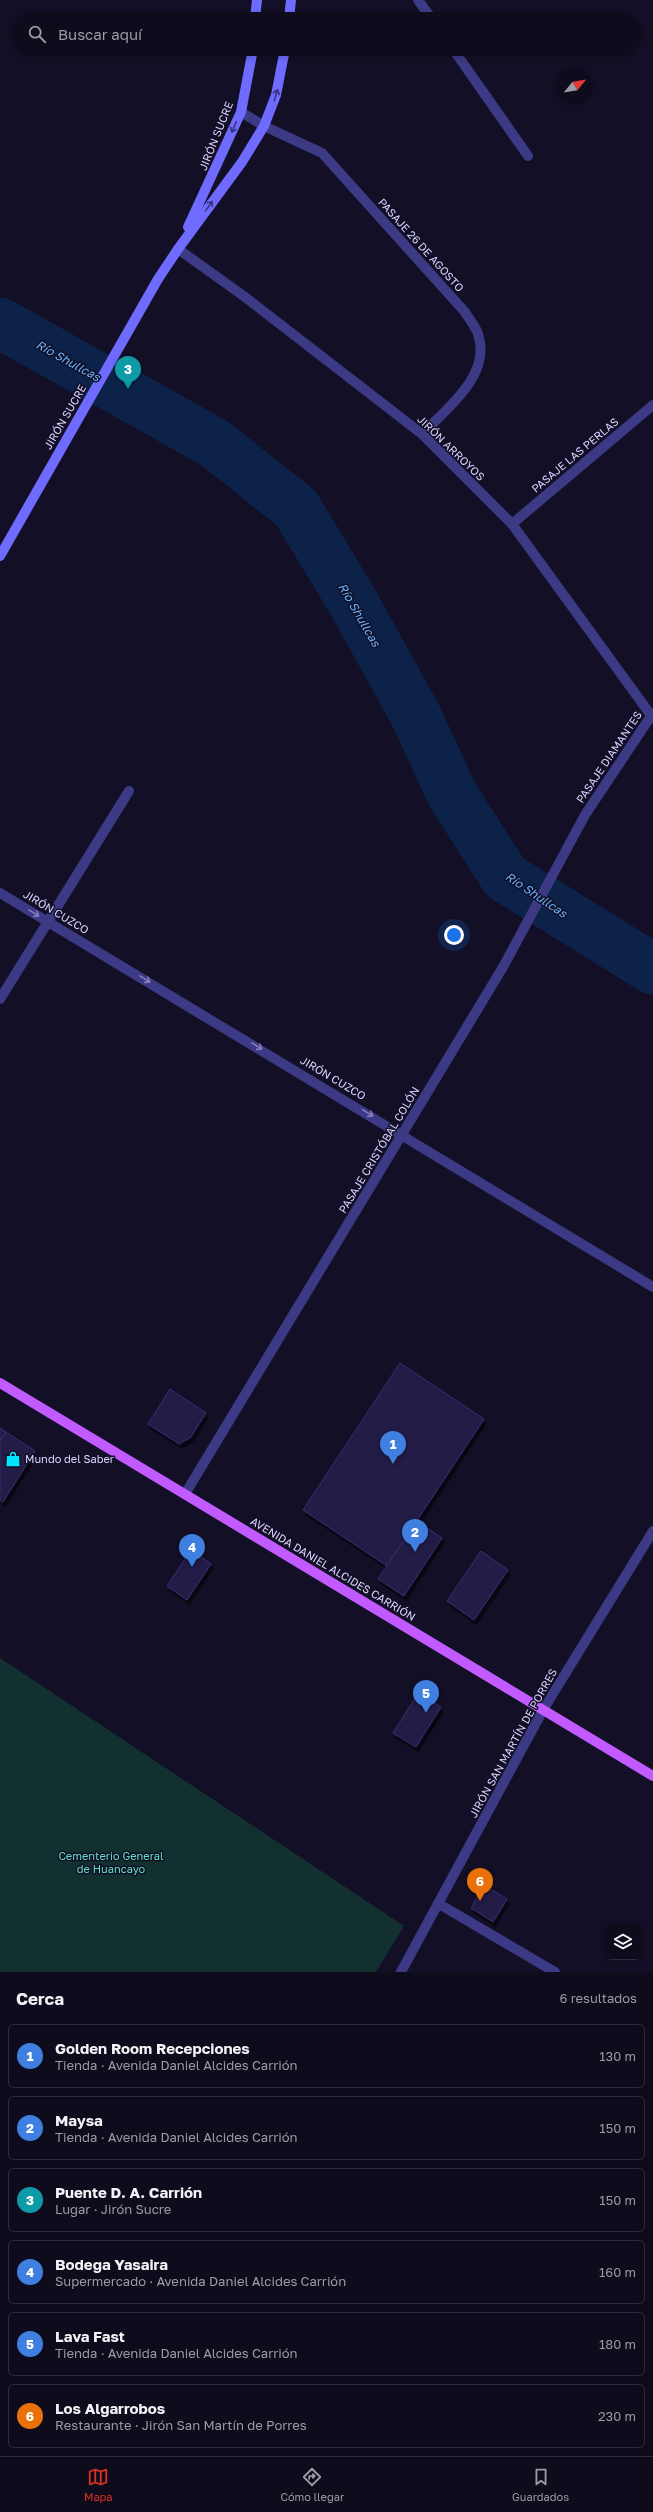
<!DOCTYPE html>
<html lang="es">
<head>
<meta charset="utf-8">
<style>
  :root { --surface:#0e0b1c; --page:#1c1929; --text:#f1f3f6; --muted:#9b9ba3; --line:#2e2b3b; --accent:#d93025 }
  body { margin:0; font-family:"Golos Text",sans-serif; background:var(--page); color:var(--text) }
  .controls { position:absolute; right:12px; bottom:12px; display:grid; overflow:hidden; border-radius:6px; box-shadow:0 2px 6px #0003 }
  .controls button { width:36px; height:36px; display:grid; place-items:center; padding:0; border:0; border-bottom:1px solid var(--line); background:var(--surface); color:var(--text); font:20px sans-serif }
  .compass { position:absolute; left:557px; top:68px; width:36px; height:36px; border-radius:50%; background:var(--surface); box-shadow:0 2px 6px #0003; rotate:60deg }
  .you { position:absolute; left:454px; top:935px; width:14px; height:14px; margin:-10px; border:3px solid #fff; border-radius:50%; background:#1a73e8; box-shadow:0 0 0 6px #1a73e833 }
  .badge { display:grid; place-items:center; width:26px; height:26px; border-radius:50%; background:var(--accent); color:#fff; font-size:13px; font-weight:700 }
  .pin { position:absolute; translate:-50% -33px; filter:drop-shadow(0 1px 2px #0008) }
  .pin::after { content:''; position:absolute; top:21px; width:14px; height:12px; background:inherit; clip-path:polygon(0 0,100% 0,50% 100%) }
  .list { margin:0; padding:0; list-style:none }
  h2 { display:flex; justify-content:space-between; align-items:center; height:52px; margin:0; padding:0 16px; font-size:17px }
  h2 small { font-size:13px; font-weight:400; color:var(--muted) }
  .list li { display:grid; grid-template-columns:26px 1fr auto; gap:12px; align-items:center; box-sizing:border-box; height:64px; margin:0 8px 8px; padding:0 8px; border:1px solid var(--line); border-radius:6px }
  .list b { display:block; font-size:15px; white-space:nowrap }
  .list p { margin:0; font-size:13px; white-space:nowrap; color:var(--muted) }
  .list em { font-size:13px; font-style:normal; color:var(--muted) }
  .icon { flex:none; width:22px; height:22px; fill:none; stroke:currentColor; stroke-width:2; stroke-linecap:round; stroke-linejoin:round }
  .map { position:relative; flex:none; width:653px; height:1972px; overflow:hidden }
  .search { position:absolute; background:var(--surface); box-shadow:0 2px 6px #0003; left:12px; right:12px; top:12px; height:44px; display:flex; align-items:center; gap:10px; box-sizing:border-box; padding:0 14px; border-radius:22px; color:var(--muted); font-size:15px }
  .sheet { height:484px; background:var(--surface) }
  nav { display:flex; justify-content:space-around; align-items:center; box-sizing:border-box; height:56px; border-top:1px solid var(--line); background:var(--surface); font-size:11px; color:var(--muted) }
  nav a { display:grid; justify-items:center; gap:2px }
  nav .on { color:var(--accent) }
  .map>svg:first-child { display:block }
</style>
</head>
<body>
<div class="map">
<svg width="653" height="1972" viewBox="0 0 653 1972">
  <defs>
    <filter id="shadow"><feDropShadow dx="2.5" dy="4.5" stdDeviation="0" flood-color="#0009"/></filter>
  </defs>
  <rect width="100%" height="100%" fill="#130f26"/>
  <!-- green -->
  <polygon fill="#12302f" points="0,1658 404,1926 376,1972 0,1972"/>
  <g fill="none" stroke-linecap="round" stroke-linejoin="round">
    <!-- river -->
    <polyline stroke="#0c2248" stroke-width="51" points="0,323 214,443 296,508 354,604 416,716 452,794 505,877 653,969"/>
  </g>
  <!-- building -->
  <g fill="#241b47" stroke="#3b2d73" filter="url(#shadow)">
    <polygon points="400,1363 484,1419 387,1566 303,1510"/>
    <polygon points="170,1389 206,1413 191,1437 179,1444 148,1424"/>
    <polygon points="0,1428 6,1432 0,1441"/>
    <polygon points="6,1432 35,1451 3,1502 0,1500 0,1441"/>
    <polygon points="417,1521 442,1538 404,1596 378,1579"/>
    <polygon points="191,1550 211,1564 187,1600 167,1586"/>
    <polygon points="481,1551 508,1570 474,1620 447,1601"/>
    <polygon points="418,1693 441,1707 416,1747 393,1733"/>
    <polygon points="484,1885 507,1899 493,1922 471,1908"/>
  </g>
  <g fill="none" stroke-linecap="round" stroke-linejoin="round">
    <!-- lane -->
    <polyline stroke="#3d3a85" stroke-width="10" points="439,1904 555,1972"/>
    <!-- street -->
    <g stroke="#3d3a85" stroke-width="10">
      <polyline points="418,0 432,19"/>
      <polyline points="453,49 528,156"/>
      <path d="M241 112 264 126 322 153 465 312C469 319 476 327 478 334 492 375 447 408 422 434"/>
      <polyline points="178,249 245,297 422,434 512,524 653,718"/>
      <polyline points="512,524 653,405"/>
      <polyline points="0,893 653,1287"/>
      <polyline points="0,999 129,791"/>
      <polyline points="185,1494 503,967 585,815 653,713"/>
      <polyline points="401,1972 543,1710 653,1531"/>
    </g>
    <!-- secondary -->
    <g stroke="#6f6bff" stroke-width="10">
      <polyline points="255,19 257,0"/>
      <polyline points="289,19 291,0"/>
      <polyline points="188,227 241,112 253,49"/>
      <polyline points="0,556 158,279 178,249 242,162 264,126 276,95 285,49"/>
    </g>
    <!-- primary -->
    <polyline stroke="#c25bff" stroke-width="10" points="0,1383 653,1776"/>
  </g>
  <!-- one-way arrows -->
  <defs><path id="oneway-shaft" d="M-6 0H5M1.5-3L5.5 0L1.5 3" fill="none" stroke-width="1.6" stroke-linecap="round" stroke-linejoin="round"/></defs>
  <g stroke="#38347d">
    <use href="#oneway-shaft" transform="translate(276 95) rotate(-73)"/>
    <use href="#oneway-shaft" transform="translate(234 127) rotate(113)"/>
    <use href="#oneway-shaft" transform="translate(209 206) rotate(-54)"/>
  </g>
  <g stroke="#837fbc">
    <use href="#oneway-shaft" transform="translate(34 913) rotate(31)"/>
    <use href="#oneway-shaft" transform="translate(145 979) rotate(31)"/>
    <use href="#oneway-shaft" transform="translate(257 1046) rotate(31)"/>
    <use href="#oneway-shaft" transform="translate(368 1113) rotate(31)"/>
  </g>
  <!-- icons -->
  <defs>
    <g id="shop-bare" transform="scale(1.2)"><path d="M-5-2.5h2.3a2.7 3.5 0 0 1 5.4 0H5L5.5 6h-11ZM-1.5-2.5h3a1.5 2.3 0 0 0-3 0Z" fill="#00e5ff" stroke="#130f26" stroke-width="2.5" paint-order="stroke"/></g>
  </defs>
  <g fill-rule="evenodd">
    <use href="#shop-bare" x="13" y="1459"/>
  </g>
  <g text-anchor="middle" stroke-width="3" stroke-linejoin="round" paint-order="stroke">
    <!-- street labels -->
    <g font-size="11" fill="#d9d4ff" stroke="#130f26">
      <text transform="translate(216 136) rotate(-68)" y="4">JIRÓN SUCRE</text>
      <text transform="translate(421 245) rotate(48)" y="4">PASAJE 26 DE AGOSTO</text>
      <text transform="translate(65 417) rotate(-60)" y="4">JIRÓN SUCRE</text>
      <text transform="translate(451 448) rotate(44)" y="4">JIRÓN ARROYOS</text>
      <text transform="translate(575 455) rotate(-40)" y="4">PASAJE LAS PERLAS</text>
      <text transform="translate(609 757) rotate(-56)" y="4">PASAJE DIAMANTES</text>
      <text transform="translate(56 912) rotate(31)" y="4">JIRÓN CUZCO</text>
      <text transform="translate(333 1078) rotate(31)" y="4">JIRÓN CUZCO</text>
      <text transform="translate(379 1150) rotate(-59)" y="4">PASAJE CRISTÓBAL COLÓN</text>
      <text transform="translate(333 1569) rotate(31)" y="4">AVENIDA DANIEL ALCIDES CARRIÓN</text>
      <text transform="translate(513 1743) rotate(-61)" y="4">JIRÓN SAN MARTÍN DE PORRES</text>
    </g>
    <!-- poi labels -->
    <g font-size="11" fill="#d9d4ff" stroke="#130f26" text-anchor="start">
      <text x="25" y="1463">Mundo del Saber</text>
    </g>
    <!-- park labels -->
    <g font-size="11" fill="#5fe0c0" stroke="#130f26">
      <text x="111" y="1860">Cementerio General<tspan x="111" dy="13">de Huancayo</tspan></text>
    </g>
    <!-- water labels -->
    <g font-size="12" font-style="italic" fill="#62b6ff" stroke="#130f26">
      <text transform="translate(68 361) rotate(29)" y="4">Río Shullcas</text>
      <text transform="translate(359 615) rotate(60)" y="4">Río Shullcas</text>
      <text transform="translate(536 895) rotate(34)" y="4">Río Shullcas</text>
    </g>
  </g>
</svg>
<div class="controls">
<button><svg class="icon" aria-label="layers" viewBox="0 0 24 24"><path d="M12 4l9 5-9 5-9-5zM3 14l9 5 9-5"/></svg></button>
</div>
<svg class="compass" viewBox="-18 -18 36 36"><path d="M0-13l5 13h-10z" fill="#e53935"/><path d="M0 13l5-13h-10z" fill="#9b9ba3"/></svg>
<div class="you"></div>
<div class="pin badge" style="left:393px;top:1464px;background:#3f7fe0">1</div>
<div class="pin badge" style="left:415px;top:1552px;background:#3f7fe0">2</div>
<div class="pin badge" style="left:128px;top:389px;background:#0f9aa8">3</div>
<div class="pin badge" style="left:192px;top:1567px;background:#3f7fe0">4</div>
<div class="pin badge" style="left:426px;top:1713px;background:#3f7fe0">5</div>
<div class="pin badge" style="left:480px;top:1901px;background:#e8710a">6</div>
<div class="search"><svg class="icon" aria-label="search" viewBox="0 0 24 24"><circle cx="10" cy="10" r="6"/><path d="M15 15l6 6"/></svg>Buscar aquí</div>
</div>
<section class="sheet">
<h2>Cerca<small>6 resultados</small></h2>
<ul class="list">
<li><span class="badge" style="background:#3f7fe0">1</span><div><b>Golden Room Recepciones</b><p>Tienda · Avenida Daniel Alcides Carrión</p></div><em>130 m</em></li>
<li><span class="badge" style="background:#3f7fe0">2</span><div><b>Maysa</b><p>Tienda · Avenida Daniel Alcides Carrión</p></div><em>150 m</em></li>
<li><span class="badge" style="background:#0f9aa8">3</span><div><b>Puente D. A. Carrión</b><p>Lugar · Jirón Sucre</p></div><em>150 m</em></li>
<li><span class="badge" style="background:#3f7fe0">4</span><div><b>Bodega Yasaira</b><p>Supermercado · Avenida Daniel Alcides Carrión</p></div><em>160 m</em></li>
<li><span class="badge" style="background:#3f7fe0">5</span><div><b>Lava Fast</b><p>Tienda · Avenida Daniel Alcides Carrión</p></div><em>180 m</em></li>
<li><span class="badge" style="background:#e8710a">6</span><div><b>Los Algarrobos</b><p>Restaurante · Jirón San Martín de Porres</p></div><em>230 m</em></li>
</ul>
</section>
<nav>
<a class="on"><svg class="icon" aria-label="map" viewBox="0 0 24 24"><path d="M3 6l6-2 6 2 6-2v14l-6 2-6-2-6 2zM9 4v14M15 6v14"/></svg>Mapa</a>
<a><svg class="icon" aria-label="directions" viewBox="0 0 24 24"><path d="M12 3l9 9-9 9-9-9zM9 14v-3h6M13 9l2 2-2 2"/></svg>Cómo llegar</a>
<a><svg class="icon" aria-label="saved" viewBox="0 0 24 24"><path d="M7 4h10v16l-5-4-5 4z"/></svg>Guardados</a>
</nav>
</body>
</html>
